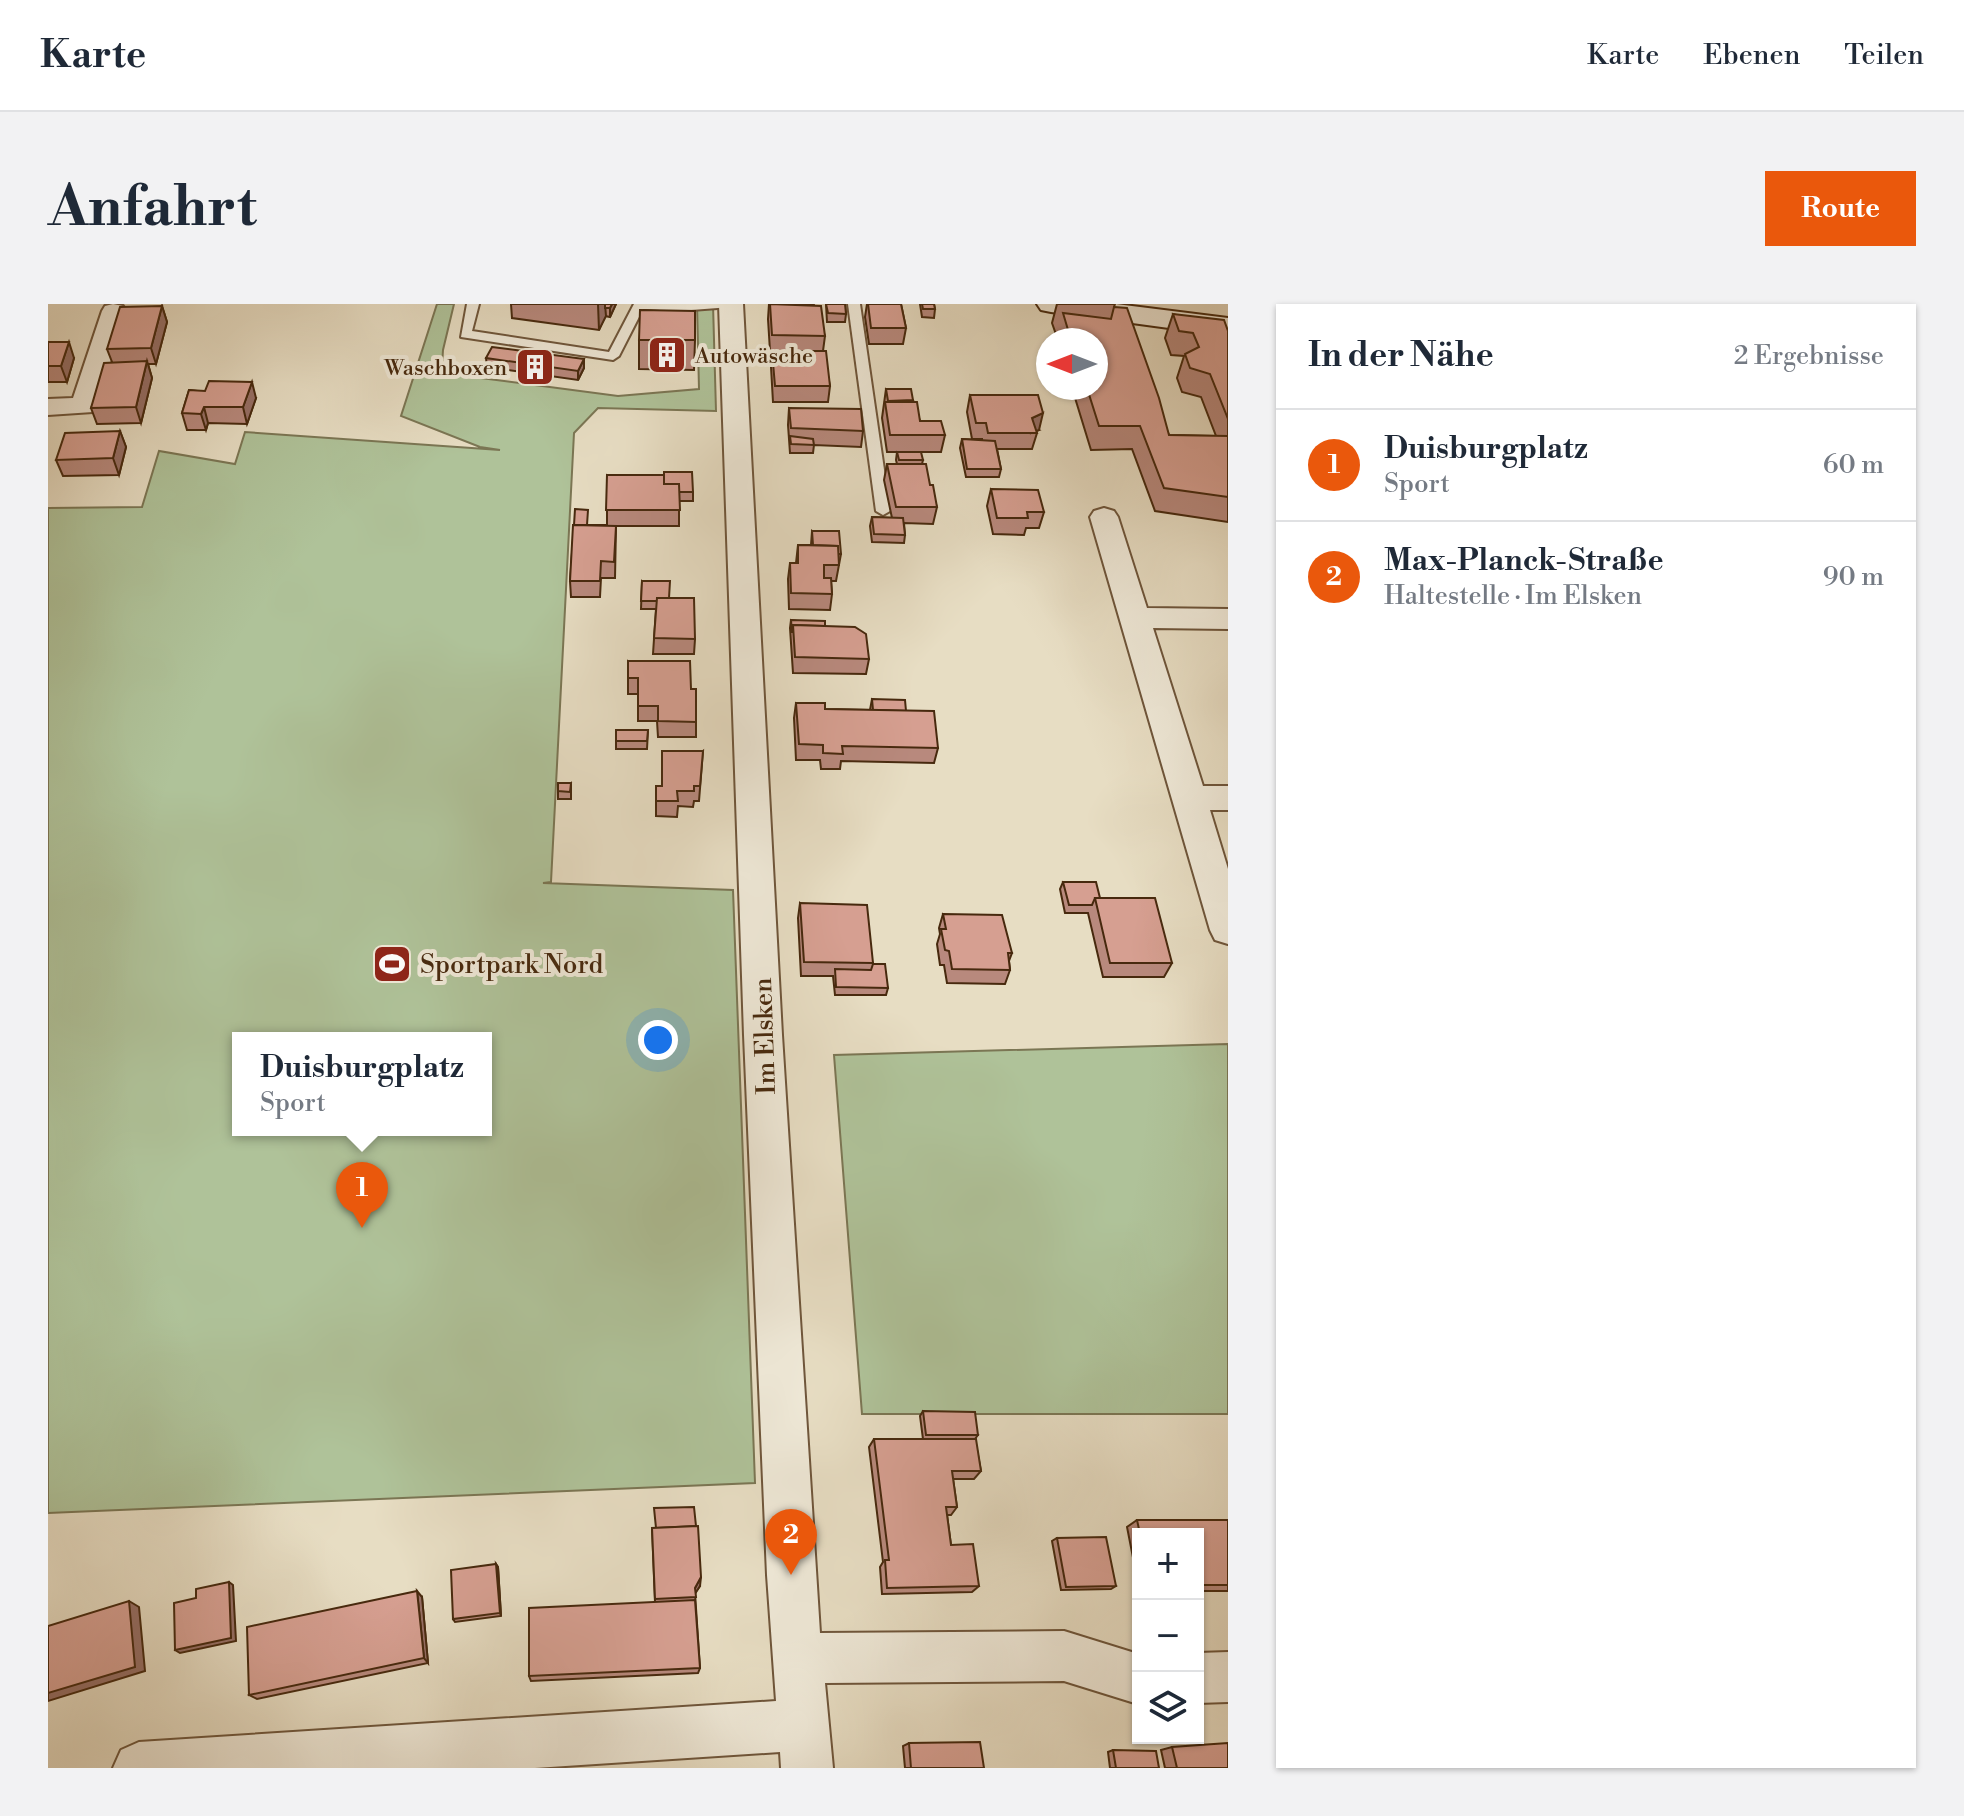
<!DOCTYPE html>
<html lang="de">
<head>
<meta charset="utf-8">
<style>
  :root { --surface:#fff; --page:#f2f2f3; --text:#1f2937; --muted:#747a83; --line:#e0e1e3; --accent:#ea580c }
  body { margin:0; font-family:"Libre Bodoni",serif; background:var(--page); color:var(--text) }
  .controls { position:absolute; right:24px; bottom:24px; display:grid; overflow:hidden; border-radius:0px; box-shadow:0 2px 6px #0004 }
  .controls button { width:72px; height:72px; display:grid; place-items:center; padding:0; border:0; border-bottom:2px solid var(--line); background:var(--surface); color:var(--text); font:40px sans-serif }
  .compass { position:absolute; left:988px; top:24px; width:72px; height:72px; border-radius:50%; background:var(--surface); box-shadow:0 2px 6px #0004; rotate:270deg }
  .you { position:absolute; left:610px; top:736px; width:28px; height:28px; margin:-20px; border:6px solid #fff; border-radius:50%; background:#1a73e8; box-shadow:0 0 0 12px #1a73e833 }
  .badge { display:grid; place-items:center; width:52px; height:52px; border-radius:50%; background:var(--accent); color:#fff; font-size:26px; font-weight:700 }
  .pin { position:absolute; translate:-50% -66px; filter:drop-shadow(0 2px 4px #0008) }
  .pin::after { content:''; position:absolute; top:42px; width:28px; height:24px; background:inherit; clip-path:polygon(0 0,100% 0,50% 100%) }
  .popup { position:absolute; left:184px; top:728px; width:260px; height:104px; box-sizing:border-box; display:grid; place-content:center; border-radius:0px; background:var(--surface); filter:drop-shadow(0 2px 6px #0005); font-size:26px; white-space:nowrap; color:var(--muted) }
  .popup b { font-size:30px; color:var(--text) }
  .popup::after { content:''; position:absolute; left:50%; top:100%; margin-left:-16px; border:16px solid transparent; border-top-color:var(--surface) }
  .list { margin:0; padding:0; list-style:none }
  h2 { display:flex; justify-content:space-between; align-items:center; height:104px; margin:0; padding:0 32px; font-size:34px }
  h2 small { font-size:26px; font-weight:400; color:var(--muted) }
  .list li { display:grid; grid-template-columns:52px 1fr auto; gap:24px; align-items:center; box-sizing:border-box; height:112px; padding:0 32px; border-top:2px solid var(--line) }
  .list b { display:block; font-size:30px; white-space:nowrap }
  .list p { margin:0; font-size:26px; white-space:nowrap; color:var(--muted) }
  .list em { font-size:26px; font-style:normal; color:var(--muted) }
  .icon { flex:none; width:44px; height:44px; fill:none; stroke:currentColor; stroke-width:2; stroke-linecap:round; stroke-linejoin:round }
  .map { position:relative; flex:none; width:1180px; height:1464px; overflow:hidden; border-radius:0px }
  header { display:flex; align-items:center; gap:48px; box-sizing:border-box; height:112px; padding:0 40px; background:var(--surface); border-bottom:2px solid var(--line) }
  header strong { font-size:38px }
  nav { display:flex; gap:44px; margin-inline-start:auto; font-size:28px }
  .intro { display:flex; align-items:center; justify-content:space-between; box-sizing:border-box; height:192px; padding:0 48px }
  h1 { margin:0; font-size:56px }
  .button { padding:20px 36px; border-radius:0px; background:var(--accent); color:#fff; font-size:28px; font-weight:700 }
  main { display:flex; gap:48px; padding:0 48px }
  aside { flex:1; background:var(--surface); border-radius:0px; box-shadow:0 2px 6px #0004 }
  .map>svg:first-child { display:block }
</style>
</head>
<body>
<header>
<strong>Karte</strong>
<nav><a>Karte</a><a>Ebenen</a><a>Teilen</a></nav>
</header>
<div class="intro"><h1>Anfahrt</h1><a class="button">Route</a></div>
<main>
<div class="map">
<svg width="1180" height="1464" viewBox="0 0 1180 1464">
  <rect width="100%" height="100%" fill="#e7ddc3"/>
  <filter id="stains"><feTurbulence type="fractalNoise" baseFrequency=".0025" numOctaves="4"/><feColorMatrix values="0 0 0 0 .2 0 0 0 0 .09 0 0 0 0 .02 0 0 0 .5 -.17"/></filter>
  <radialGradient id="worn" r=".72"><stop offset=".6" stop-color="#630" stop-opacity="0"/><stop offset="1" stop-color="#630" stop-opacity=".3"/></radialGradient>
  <!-- green -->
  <g fill="#afc299" stroke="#7b7654" stroke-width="2" fill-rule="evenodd">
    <path d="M389 0H406L395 46 394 62 402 70 570 92 651 85 649 0H665L668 107 550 104 526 129 503 578 495 579 685 586 707 1179 0 1209V204L94 203 111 147 187 160 197 128 452 146 432 143 353 112ZM190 734H438V826H190Z"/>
    <polygon points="1180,740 1180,1110 814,1110 786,751"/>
  </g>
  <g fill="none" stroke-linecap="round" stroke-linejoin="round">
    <!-- service casing -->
    <g stroke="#6f563b" stroke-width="4">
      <g id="service">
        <polygon points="419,0 431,0 424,27 561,48 586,0 689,0 683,3 630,7 595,5 571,52 565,56 413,33"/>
        <polygon points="800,0 812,0 842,207 835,211 828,207"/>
      </g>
    </g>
    <!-- minor casing -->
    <g stroke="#6f563b" stroke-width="4">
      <g id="minor">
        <polygon points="65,0 75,2 78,7 49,102 45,108 0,111 0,95 25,94 54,7 57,2"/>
        <polygon points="671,0 695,0 734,731 772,1329 1016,1327 1090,1350 1090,1400 1016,1377 777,1379 785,1464 733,1464 732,1448 487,1464 65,1464 73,1446 91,1438 728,1397 719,1271 696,731"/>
        <polygon points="1056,204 1066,207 1070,213 1099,304 1180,305 1180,325 1105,324 1155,482 1180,482 1180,506 1162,506 1180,565 1180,640 1167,636 1162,626 1042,213 1046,207"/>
        <polygon points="1180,1348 1180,1398 1150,1399 1150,1349"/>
      </g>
    </g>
    <!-- secondary casing -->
    <g stroke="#47290e" stroke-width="4">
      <polygon id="secondary" points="989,0 1068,0 1180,14 1180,32 1003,8 993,6"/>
    </g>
    <!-- service -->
    <use href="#service" fill="#efe9d8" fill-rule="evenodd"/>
    <!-- minor -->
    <use href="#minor" fill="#efe9d8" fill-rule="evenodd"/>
    <!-- secondary -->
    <use href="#secondary" fill="#efe9d8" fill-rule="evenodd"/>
  </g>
  <!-- wall -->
  <g fill="#b8897d" stroke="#47290e" stroke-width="2">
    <polygon points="463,0 568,0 562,13 557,12 551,26 464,14"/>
    <polygon points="721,0 766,0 765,2 777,32 775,47 782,82 780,98 725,98 723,63 724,47 722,47 720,15"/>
    <polygon points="778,0 797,0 798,10 797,18 779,18"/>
    <polygon points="819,0 853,0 858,24 855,40 821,40 817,13"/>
    <polygon points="872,0 886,0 887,5 886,14 874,13"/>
    <polygon points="1009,0 1067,0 1066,3 1121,131 1168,132 1153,93 1134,88 1129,74 1136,52 1123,51 1117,34 1125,10 1180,27 1180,218 1107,207 1084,145 1043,146 1024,84 1048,84 1048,36 1010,36 1004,19"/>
    <polygon points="114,2 119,18 108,60 100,60 104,74 93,119 49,120 43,104 64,58 59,45"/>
    <polygon points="591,36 647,36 646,66 591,65"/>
    <polygon points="0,38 26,54 19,78 0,78"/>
    <polygon points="438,54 536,55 536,64 530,76 439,63"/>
    <polygon points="838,85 865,96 872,117 897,131 893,148 839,148 834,114"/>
    <polygon points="141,86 208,94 199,120 160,119 158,126 139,126 134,109"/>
    <polygon points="922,91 991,126 988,127 989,129 984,145 949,145 953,165 951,173 918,173 912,144 914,135 934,136 934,135 924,135 919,108"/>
    <polygon points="741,104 815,127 813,143 766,141 765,149 742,149 740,121"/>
    <polygon points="72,127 78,143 71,171 15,172 8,156"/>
    <polygon points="849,148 875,156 874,160 889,203 885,220 856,219 857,231 856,239 824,238 822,222 824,213 844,214 836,176 839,160 849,160 848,156"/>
    <polygon points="559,171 645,188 645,197 631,197 631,222 568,222 567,274 553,274 552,293 523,293 522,277 526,221 559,221"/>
    <polygon points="943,185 996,208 991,224 978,224 976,231 945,230 939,202"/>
    <polygon points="764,227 793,250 788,277 783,277 784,290 782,306 741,305 740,275 742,259 748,259 750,241 763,241"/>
    <polygon points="594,277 621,294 647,335 646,350 605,350 608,305 593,305"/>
    <polygon points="743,316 777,322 821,355 818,370 745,369 742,324"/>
    <polygon points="580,357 643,385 648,418 648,433 610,433 609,417 590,417 590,390 580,390"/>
    <polygon points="824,395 858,407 890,444 886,459 793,457 792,465 773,465 772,456 748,456 746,414 748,399 777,405 822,406"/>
    <polygon points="568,426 600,426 599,445 568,445"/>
    <polygon points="655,447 651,497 646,497 645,503 630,502 629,513 608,512 608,482 614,482"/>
    <polygon points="523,479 523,495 510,495 510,487"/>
    <polygon points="1015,578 1052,594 1124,659 1116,673 1055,673 1040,609 1017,609 1012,585"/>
    <polygon points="752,599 825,659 840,684 838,691 787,691 785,672 753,672 750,614"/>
    <polygon points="895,610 964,649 961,657 962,666 957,680 899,679 896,661 892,661 889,640 892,630 891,624"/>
    <polygon points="875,1107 930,1131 927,1135 933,1167 926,1175 905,1175 909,1203 903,1211 899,1211 903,1241 931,1282 924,1288 834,1290 832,1263 835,1258 821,1143 826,1135 875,1135 872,1112"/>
    <polygon points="1089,1216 1180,1216 1180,1287 1150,1287 1150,1230 1090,1230 1090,1279 1079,1223"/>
    <polygon points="604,1224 607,1224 652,1282 647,1289 652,1364 650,1369 483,1377 481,1372 607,1298"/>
    <polygon points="1009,1234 1068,1282 1063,1285 1013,1286 1004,1237"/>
    <polygon points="448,1260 450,1263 453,1312 407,1318 405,1315"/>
    <polygon points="374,1293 380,1359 209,1395 201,1391"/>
    <polygon points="861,1439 936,1464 857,1464 855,1442"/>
    <polygon points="1124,1443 1180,1464 1117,1464 1113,1446"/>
    <polygon points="1065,1446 1111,1464 1062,1464 1060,1448"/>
  </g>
  <!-- shaded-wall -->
  <g fill="#966f66" stroke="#47290e" stroke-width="2">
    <polygon points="550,0 557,0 558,12 551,26"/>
    <polygon points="564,0 568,0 562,13 562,4"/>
    <polygon points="114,2 119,18 108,60 103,44"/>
    <polygon points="21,38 26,54 19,78 13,62"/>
    <polygon points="536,55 536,64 530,76 530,67"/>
    <polygon points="99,57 104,74 93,119 88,103"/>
    <polygon points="204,78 208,94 199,120 195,103"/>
    <polygon points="156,103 160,119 158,126 153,110"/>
    <polygon points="995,109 991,126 983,129 984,114"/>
    <polygon points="72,127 78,143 71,171 65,154"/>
    <polygon points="448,1260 450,1263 453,1312 452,1309"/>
    <polygon points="653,1273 652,1282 645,1293 647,1284"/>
    <polygon points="181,1278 185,1281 188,1337 132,1349 127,1346"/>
    <polygon points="369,1287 374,1293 380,1359 376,1354"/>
    <polygon points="81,1297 91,1303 97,1367 0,1397 0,1389"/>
  </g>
  <!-- building -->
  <g fill="#d69f91" stroke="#47290e" stroke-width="2">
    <polygon points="557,0 564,0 562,4 557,4"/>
    <polygon points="722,0 773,2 777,32 724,31"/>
    <polygon points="778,0 797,0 798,10 780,9"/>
    <polygon points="820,0 853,0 858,24 823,24"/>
    <polygon points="874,0 886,0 887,5 875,5"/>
    <polygon points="114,2 103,44 59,45 72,3"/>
    <polygon points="1066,3 1079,4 1111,94 1121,131 1180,132 1180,193 1116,184 1092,122 1051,122 1039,84 1048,84 1048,36 1023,36 1015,9 1063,15"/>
    <polygon points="592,6 647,7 647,36 591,36"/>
    <polygon points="1125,10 1176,16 1180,27 1180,115 1162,70 1142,64 1137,50 1151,43 1145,29 1131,27"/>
    <polygon points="0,38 21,38 13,62 0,62"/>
    <polygon points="444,43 536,55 530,67 438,54"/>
    <polygon points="724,47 778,47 782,82 727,82"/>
    <polygon points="99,57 88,103 43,104 56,59"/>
    <polygon points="161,77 204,78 195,103 156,103 153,110 134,109 141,86 157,87"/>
    <polygon points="838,85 863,85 865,96 840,97"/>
    <polygon points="922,91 990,91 995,109 984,114 989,129 940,129 938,119 928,119"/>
    <polygon points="837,98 869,98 872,117 893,117 897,131 842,131"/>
    <polygon points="741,104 813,105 815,127 743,124"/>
    <polygon points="72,127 65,154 8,156 17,129"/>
    <polygon points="742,132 765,135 766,141 743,140"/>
    <polygon points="914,135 947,137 953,165 919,165"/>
    <polygon points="849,148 873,148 875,156 851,156"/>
    <polygon points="839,160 878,160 882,181 885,181 889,203 848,203"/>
    <polygon points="616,168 644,168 645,188 631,188 631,180 616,180"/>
    <polygon points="559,171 616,171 616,180 631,180 632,206 558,206"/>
    <polygon points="943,185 990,186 996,208 979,208 980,214 949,214"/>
    <polygon points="527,205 540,206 539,221 526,221"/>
    <polygon points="824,213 855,214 857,231 826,230"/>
    <polygon points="525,221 568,222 566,258 553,257 552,277 522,277"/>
    <polygon points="764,227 791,227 793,250 790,250 790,242 765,241"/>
    <polygon points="750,241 790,242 791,261 776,261 776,274 783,274 784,290 743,289 742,259 750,259"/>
    <polygon points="594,277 622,277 621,294 609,294 609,297 593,297"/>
    <polygon points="609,294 646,294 647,335 606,334"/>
    <polygon points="743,316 777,317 777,322 745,321 744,329"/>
    <polygon points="745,321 807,323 818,330 821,355 747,353"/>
    <polygon points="580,357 642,357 643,385 648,385 648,418 610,417 610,402 590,402 590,374 580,374"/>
    <polygon points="824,395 857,396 858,407 825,406"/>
    <polygon points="748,399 777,399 777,405 886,407 890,444 794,442 795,450 775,449 775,441 751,440"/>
    <polygon points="568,426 600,426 599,437 568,437"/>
    <polygon points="614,447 655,447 652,482 646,482 646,487 629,487 630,497 608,497 608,482 614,482"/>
    <polygon points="510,479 523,479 522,488 510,487"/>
    <polygon points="1015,578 1048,578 1052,594 1047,594 1044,601 1021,601"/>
    <polygon points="1047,594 1107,594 1124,659 1062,659"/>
    <polygon points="752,599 819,601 825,659 756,658"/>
    <polygon points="895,610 954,611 964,649 960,649 962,666 904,665 901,647 897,646 893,625 898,625"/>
    <polygon points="825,660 837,660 840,684 788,683 787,665 823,666"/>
    <polygon points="875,1107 927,1108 930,1131 878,1131"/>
    <polygon points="826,1135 928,1135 933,1167 904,1167 909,1203 898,1203 903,1241 925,1240 931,1282 839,1284 837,1256 841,1256"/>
    <polygon points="646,1203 648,1222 608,1224 606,1204"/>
    <polygon points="1089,1216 1180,1216 1180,1281 1150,1281 1150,1230 1092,1230"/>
    <polygon points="650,1222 653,1273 647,1284 648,1293 607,1295 604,1224"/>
    <polygon points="1058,1233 1068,1282 1018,1283 1009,1234"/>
    <polygon points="448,1260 452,1309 405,1315 403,1266"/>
    <polygon points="181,1278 183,1334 127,1346 126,1299 148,1294 148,1285"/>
    <polygon points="369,1287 376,1354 201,1391 199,1323"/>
    <polygon points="647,1296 652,1364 481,1372 481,1304"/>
    <polygon points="81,1297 87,1363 0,1389 0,1322"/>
    <polygon points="932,1438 936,1464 863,1464 861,1439"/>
    <polygon points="1180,1439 1180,1464 1129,1464 1124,1443"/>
    <polygon points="1065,1446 1108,1447 1111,1464 1068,1464"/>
  </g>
  <!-- icons -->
  <defs>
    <g id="building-square" transform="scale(2)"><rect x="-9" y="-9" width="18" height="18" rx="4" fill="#8f2418" stroke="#efe9d8"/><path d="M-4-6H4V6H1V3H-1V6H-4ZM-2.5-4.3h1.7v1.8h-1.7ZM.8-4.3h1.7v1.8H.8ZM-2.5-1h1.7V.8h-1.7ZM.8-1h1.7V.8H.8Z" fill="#fff"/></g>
    <g id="stadium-square" transform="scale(2)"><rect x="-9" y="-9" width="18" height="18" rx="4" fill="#8f2418" stroke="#efe9d8"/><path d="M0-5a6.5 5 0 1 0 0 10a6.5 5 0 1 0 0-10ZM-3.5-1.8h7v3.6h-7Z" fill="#fff"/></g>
  </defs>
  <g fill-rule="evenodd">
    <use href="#building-square" x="619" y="51"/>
    <use href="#building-square" x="487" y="63"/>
    <use href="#stadium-square" x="344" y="660"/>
  </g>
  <g text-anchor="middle" stroke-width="8" stroke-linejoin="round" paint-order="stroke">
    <!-- far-poi labels -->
    <g font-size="22" fill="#47290e" stroke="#efe9d8" text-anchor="start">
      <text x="647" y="59">Autowäsche</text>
      <text x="459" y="71" text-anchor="end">Waschboxen</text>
    </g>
    <!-- poi labels -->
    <g font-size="26" fill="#47290e" stroke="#efe9d8" text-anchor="start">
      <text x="372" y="669">Sportpark Nord</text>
    </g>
    <!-- street labels -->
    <g font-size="26" fill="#47290e" stroke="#efe9d8">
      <text transform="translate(716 732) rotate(-92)" y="9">Im Elsken</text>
    </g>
  </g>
  <rect width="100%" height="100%" filter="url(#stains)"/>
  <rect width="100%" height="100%" fill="url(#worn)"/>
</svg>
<div class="controls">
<button>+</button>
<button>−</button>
<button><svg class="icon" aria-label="layers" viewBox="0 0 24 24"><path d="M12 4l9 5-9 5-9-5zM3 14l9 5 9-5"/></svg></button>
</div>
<svg class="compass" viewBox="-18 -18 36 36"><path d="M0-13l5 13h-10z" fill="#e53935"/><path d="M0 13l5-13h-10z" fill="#747a83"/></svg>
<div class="you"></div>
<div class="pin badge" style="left:314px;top:924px">1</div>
<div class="popup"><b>Duisburgplatz</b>Sport</div>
<div class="pin badge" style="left:743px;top:1271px">2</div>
</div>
<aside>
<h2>In der Nähe<small>2 Ergebnisse</small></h2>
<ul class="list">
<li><span class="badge">1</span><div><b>Duisburgplatz</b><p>Sport</p></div><em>60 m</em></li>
<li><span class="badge">2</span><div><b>Max-Planck-Straße</b><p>Haltestelle · Im Elsken</p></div><em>90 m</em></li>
</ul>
</aside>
</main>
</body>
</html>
